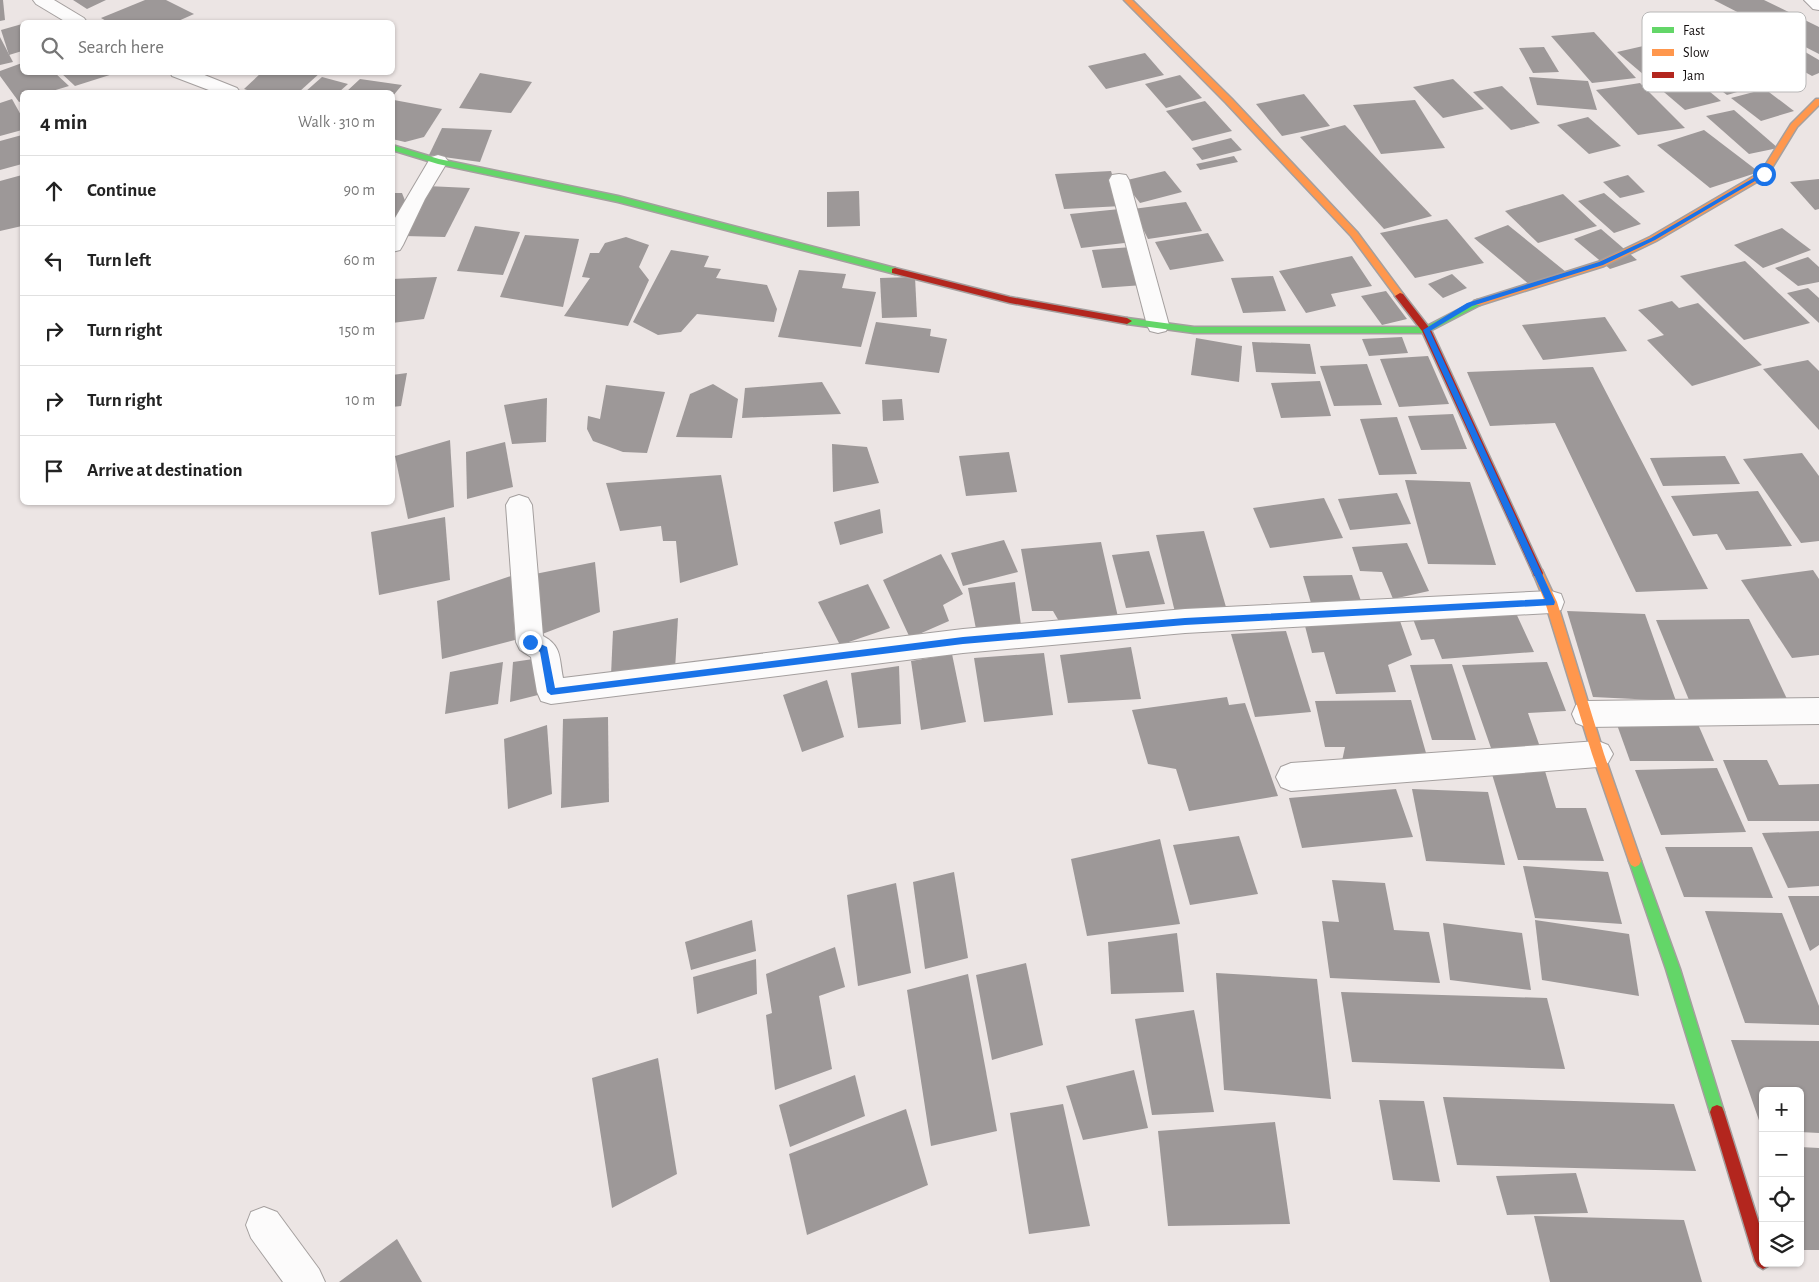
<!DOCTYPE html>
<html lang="en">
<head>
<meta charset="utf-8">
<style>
  :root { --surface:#fff; --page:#f6f6f6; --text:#222; --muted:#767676; --line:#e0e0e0 }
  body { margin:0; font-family:"Alegreya Sans",sans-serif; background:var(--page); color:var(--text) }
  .controls { position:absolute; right:15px; bottom:15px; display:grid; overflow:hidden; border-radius:8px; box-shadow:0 1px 4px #0004 }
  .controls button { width:45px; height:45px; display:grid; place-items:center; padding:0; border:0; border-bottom:1px solid var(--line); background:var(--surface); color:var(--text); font:25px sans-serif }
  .stop { position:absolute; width:15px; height:15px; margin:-11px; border:4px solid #1a73e8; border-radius:50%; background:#fff }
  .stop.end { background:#1a73e8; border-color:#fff; box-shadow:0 1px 5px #0008 }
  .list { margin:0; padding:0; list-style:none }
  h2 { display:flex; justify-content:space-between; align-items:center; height:65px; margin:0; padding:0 20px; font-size:21px }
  h2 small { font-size:16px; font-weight:400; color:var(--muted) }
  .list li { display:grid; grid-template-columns:32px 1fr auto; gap:15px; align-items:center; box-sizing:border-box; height:70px; padding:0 20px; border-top:1px solid var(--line) }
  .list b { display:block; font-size:19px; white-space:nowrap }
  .list em { font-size:16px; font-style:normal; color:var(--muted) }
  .icon { flex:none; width:28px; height:28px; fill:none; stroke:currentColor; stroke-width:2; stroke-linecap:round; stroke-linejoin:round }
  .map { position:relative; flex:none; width:1819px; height:1282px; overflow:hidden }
  .search { position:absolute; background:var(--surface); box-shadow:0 1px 4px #0004; left:20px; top:20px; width:375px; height:55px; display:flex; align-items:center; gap:12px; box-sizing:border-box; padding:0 18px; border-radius:8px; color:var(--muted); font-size:19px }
  .panel { position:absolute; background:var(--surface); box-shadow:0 1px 4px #0004; left:20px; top:90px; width:375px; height:415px; border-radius:8px }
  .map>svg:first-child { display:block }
</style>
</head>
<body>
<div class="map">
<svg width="1819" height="1282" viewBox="0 0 1819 1282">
  <rect width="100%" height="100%" fill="#ece5e4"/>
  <!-- building -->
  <g fill="#9d9898">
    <polygon points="0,0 3,0 5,20 0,21"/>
    <polygon points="73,0 106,0 87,9"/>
    <polygon points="145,0 166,0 194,14 176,22 108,22 101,18"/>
    <polygon points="1714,0 1764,0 1819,27 1819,54"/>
    <polygon points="22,24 22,51 9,55 1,30"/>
    <polygon points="1594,32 1636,78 1592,83 1551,36"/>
    <polygon points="0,37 13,62 0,65"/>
    <polygon points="1788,42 1819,60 1819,73 1812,76 1768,51"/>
    <polygon points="1652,44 1721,101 1685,110 1617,52"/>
    <polygon points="1544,47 1559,72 1533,73 1519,48"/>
    <polygon points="1145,53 1164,75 1106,89 1088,66"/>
    <polygon points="22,63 22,72 54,72 69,86 49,92 22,92 22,101 19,102 0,76 0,71"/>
    <polygon points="60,72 116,72 116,73 75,86"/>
    <polygon points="262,72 321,72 299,92 253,92 244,89"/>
    <polygon points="480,73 532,82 511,113 459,108"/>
    <polygon points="1743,73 1761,85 1727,95 1710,82"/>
    <polygon points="1180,75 1202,98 1166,108 1145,84"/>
    <polygon points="322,77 348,84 339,92 305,92"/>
    <polygon points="1529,77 1588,81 1597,110 1537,105"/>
    <polygon points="360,79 402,85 392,97 392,92 346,92"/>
    <polygon points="1453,79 1484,109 1443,118 1413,87"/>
    <polygon points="1640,83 1685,128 1638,135 1596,90"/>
    <polygon points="1502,86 1540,123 1511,130 1473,92"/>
    <polygon points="1765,89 1794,111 1761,121 1731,98"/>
    <polygon points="1304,94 1330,126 1282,136 1256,104"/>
    <polygon points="12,99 22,117 22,130 0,136 0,103"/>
    <polygon points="394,100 442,109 424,137 405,142 392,139"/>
    <polygon points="1415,100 1445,148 1381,154 1353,105"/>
    <polygon points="1205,101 1232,131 1192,141 1166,111"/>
    <polygon points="1734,110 1778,148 1749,154 1706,116"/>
    <polygon points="1588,117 1621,146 1589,154 1557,125"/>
    <polygon points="1345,125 1432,216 1384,229 1300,137"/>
    <polygon points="442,128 492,130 480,162 429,155"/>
    <polygon points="1704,130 1759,172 1710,188 1657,145"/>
    <polygon points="22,135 22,164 0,170 0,141"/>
    <polygon points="1231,138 1242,150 1202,160 1192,148"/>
    <polygon points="1234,156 1238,162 1200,170 1196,164"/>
    <polygon points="1111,171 1122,206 1064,209 1055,174"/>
    <polygon points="1165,171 1182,192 1140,203 1123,181"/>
    <polygon points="22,175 22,226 0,231 0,181"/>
    <polygon points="1628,175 1645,192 1620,198 1603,182"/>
    <polygon points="1819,179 1819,209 1815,210 1790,182"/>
    <polygon points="427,186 470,188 445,237 404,236"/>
    <polygon points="859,191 860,226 827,227 827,192"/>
    <polygon points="392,193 402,193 408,208 392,225"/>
    <polygon points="1604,193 1641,224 1614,233 1578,201"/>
    <polygon points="1563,194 1597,226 1538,243 1505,211"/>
    <polygon points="1186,202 1202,231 1148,239 1133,209"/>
    <polygon points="1120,209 1133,242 1081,248 1070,214"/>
    <polygon points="1447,219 1484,263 1415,278 1380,233"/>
    <polygon points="1508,225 1566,272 1531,286 1474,238"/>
    <polygon points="475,226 520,232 503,275 457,271"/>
    <polygon points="1782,228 1811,250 1763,268 1734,245"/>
    <polygon points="1601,229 1637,260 1610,269 1574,239"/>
    <polygon points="1208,233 1224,261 1170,270 1155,242"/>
    <polygon points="525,235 579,239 563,307 500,297"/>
    <polygon points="626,237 649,245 639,267 649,280 628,326 564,316 590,278 582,277 590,253 599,253 605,243"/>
    <polygon points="1132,247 1143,285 1102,288 1092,250"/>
    <polygon points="671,250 709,256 704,267 721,269 716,278 767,285 777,309 774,322 697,314 681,332 658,335 633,322"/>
    <polygon points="1352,256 1372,286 1331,294 1336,306 1306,313 1279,271"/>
    <polygon points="1808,257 1819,267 1819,282 1798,286 1775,268"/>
    <polygon points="1745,261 1810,323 1744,340 1680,276"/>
    <polygon points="799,270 846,274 842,288 876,292 861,347 778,337"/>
    <polygon points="1452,274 1467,288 1443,298 1428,284"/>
    <polygon points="1273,276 1286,311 1243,313 1231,278"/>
    <polygon points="437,277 424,319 392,323 392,279"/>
    <polygon points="915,277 917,317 882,318 880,278"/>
    <polygon points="1808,288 1819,298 1819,323 1787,293"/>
    <polygon points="1386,291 1407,319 1382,325 1361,296"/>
    <polygon points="1672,301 1679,308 1698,303 1762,365 1692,386 1647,340 1664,335 1638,310"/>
    <polygon points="1605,317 1627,351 1543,360 1522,325"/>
    <polygon points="876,322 931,329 930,336 947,339 939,373 865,364"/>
    <polygon points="1402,337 1408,353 1369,356 1362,339"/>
    <polygon points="1196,338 1242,346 1239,382 1191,375"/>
    <polygon points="1252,342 1310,344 1316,374 1256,372"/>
    <polygon points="1428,356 1449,404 1399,407 1380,359"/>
    <polygon points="1808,360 1819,371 1819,430 1763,369"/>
    <polygon points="1367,364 1382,405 1334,406 1320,366"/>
    <polygon points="1593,367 1708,589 1636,592 1555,423 1490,426 1467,372"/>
    <polygon points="407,373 401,406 392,407 392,375"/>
    <polygon points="1320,381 1331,416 1281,418 1271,383"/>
    <polygon points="822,382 841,414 742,418 745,388"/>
    <polygon points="713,384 738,399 732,438 676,437 690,394"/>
    <polygon points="606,385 665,392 647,453 623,452 593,441 587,429 588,416 600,419"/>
    <polygon points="547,398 546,442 512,444 504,405"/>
    <polygon points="902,399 904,420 883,421 882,400"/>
    <polygon points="1453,414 1467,449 1421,450 1408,416"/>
    <polygon points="1397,417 1417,474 1379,475 1360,419"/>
    <polygon points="450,440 454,507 408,519 395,456"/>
    <polygon points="505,442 513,487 467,499 466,452"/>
    <polygon points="832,444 867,447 879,483 833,492"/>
    <polygon points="1009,452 1017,492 966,496 959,456"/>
    <polygon points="1802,453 1819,476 1819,541 1801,543 1743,459"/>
    <polygon points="1725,456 1740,484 1663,486 1650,458"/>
    <polygon points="721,475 738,565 680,583 676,541 663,541 661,526 620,531 606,483"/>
    <polygon points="1405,480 1470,482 1496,565 1428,564"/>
    <polygon points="1758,491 1792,546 1726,550 1717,534 1693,536 1671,496"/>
    <polygon points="1397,493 1411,524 1350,530 1338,499"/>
    <polygon points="1324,498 1343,538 1270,548 1253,508"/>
    <polygon points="880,509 883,533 840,545 834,522"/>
    <polygon points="445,517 450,580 379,595 371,532"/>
    <polygon points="1204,531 1226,607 1175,612 1156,535"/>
    <polygon points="1004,540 1018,572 963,586 951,553"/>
    <polygon points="1101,542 1118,617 1060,623 1053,611 1032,611 1021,549"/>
    <polygon points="1407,543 1429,591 1393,599 1382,572 1360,571 1352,547"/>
    <polygon points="1149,551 1165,604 1126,608 1112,555"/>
    <polygon points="941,554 963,594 943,605 949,621 910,638 883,580"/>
    <polygon points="595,562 600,612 537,636 535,574"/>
    <polygon points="1813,570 1819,579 1819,655 1792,658 1741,580"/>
    <polygon points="1352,575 1361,601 1311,603 1303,576"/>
    <polygon points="511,576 515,640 442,659 437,601"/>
    <polygon points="1015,582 1021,625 976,629 968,588"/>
    <polygon points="868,584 890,628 840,645 818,602"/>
    <polygon points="1515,611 1534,652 1442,659 1434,639 1421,640 1413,619"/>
    <polygon points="1567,611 1645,614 1676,701 1593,697"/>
    <polygon points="678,618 675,670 611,675 613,631"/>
    <polygon points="1749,619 1787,699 1689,700 1656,620"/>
    <polygon points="1400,621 1412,655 1388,665 1396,692 1336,694 1324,652 1312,653 1305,626"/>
    <polygon points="1286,631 1311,712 1255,717 1231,634"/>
    <polygon points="1131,647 1141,699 1068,703 1060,655"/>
    <polygon points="1044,653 1053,715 984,722 974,658"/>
    <polygon points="952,654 966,722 921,730 911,661"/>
    <polygon points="540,658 538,695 510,702 513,662"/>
    <polygon points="503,662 498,704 445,714 450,672"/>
    <polygon points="1547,662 1566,711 1528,713 1540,747 1491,748 1462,665"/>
    <polygon points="1452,664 1476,740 1432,740 1410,665"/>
    <polygon points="899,666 901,724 858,728 851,673"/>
    <polygon points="827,680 844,737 802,752 783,695"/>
    <polygon points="1227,697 1229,705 1245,703 1278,796 1189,811 1176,769 1148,764 1132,710"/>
    <polygon points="1411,700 1428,760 1342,761 1345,747 1325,747 1315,701"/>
    <polygon points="608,717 609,802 561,808 563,719"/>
    <polygon points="1616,722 1697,722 1714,761 1630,761"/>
    <polygon points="547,725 552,794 508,809 504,739"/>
    <polygon points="1723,760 1767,760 1779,785 1819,784 1819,821 1748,821"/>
    <polygon points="1717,768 1746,832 1661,835 1635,770"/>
    <polygon points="1491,771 1545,771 1556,808 1586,808 1604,861 1518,860"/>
    <polygon points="1396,789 1413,837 1302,848 1289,798"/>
    <polygon points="1412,789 1488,792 1505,865 1426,861"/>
    <polygon points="1819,831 1819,886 1788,888 1762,833"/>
    <polygon points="1239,836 1258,894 1190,905 1173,845"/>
    <polygon points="1160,839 1180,924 1087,936 1071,859"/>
    <polygon points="1665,847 1752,847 1773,898 1684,897"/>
    <polygon points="1523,866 1608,872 1622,924 1535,918"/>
    <polygon points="954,872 968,958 925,969 913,882"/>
    <polygon points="1332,880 1385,883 1394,930 1429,932 1440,983 1330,978 1322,921 1339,922"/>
    <polygon points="896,883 911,973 858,986 847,895"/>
    <polygon points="1788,896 1819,896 1819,945 1810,951"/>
    <polygon points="1705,911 1782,913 1819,1006 1819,1025 1745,1023"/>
    <polygon points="752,920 756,951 691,970 685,942"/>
    <polygon points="1535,920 1629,934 1639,996 1542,980"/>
    <polygon points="1443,923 1522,933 1531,990 1450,980"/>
    <polygon points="1177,933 1184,992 1111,994 1108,942"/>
    <polygon points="835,947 845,987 819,996 832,1069 775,1090 766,1015 772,1013 766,974"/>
    <polygon points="756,959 757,994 697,1014 693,977"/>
    <polygon points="1026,963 1043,1045 992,1060 976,975"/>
    <polygon points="1216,973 1317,979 1331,1099 1224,1090"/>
    <polygon points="968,974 997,1131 931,1146 907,990"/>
    <polygon points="1341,992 1547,998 1565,1069 1352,1062"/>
    <polygon points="1194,1010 1214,1112 1152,1115 1135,1019"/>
    <polygon points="1731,1040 1819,1041 1819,1133 1800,1132 1800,1091 1763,1091 1762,1129"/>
    <polygon points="658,1058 677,1174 612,1208 592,1078"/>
    <polygon points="1134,1070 1148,1128 1083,1140 1066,1086"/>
    <polygon points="855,1075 865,1116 790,1147 779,1105"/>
    <polygon points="1443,1097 1674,1104 1696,1171 1457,1165"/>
    <polygon points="1379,1100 1424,1101 1440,1182 1393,1180"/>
    <polygon points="1063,1104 1090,1226 1029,1234 1010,1113"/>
    <polygon points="906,1109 928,1185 807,1235 789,1154"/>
    <polygon points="1275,1122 1290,1224 1168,1226 1158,1131"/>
    <polygon points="1800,1147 1819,1148 1819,1250 1800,1250"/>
    <polygon points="1576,1173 1588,1213 1507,1215 1496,1176"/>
    <polygon points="1534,1216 1684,1220 1702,1282 1550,1282"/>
    <polygon points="397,1239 422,1282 339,1282"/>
  </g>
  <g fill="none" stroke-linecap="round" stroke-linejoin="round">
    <!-- street casing -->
    <g stroke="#a49f9e" stroke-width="2">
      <g id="street">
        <polygon points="33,0 54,0 84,18 87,22 66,22 36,4"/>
        <polygon points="1804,0 1819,0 1819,10 1813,9"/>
        <polygon points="170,72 197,72 237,88 240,92 214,92 172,76"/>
        <polygon points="438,155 445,157 448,161 425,199 403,245 400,250 392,252 392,223 431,157"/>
        <polygon points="1119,174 1126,175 1129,180 1169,325 1166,331 1158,333 1150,331 1147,325 1109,180 1112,175"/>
        <path d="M519 495 528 498 532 505 543 636C562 646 559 658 563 678L963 629 1185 609 1551 591 1561 594 1564 602 1561 610 1551 613 1185 633 963 653 551 704 541 701 537 692 531 657 520 650 516 642 506 505 510 498Z"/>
        <polygon points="1819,698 1819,724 1586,727 1576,723 1572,714 1576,705 1586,701"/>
        <polygon points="1598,741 1608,745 1613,754 1608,763 1598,767 1291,791 1281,787 1276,777 1281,767 1291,763"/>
        <polygon points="264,1207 277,1212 319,1269 325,1282 283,1282 251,1238 246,1225 251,1212"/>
      </g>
    </g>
    <!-- fast casing -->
    <g stroke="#a49f9e" stroke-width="3">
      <g id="fast">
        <polygon points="392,145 439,159 618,196 895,268 899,271 895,274 618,202 438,164 392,150"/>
        <polygon points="1477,300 1480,301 1480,305 1426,333 1194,333 1127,324 1122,321 1127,318 1194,327 1425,327"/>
        <polygon points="1635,855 1639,857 1641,861 1680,969 1724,1112 1722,1117 1717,1119 1712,1117 1710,1112 1666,969 1629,861 1631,857"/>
      </g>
    </g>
    <!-- slow casing -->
    <g stroke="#a49f9e" stroke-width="3">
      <g id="slow">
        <polygon points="1124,0 1132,0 1232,99 1357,232 1403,294 1403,298 1397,298 1351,236 1226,103"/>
        <polygon points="1816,99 1819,99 1819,105 1797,127 1767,176 1656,241 1604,266 1480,305 1474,305 1474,301 1598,262 1650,237 1761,172 1791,124"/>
        <polygon points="1538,569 1542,570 1557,602 1604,754 1641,861 1639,865 1635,867 1631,865 1629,861 1592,754 1545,602 1533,573 1534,570"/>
      </g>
    </g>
    <!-- jam casing -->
    <g stroke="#a49f9e" stroke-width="3">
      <g id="jam">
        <polygon points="895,268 1010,297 1127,318 1132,321 1127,324 1010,303 892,273 892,269"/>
        <polygon points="1400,293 1403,294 1431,330 1543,573 1542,576 1534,576 1533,573 1422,331 1395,296"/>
        <polygon points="1717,1105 1722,1107 1724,1112 1763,1236 1763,1263 1770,1263 1768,1266 1763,1269 1758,1266 1755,1261 1710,1112 1712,1107"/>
      </g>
    </g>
    <!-- street -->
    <use href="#street" fill="#fcfbfb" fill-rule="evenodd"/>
    <!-- fast -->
    <use href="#fast" fill="#63d668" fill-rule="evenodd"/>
    <!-- slow -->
    <use href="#slow" fill="#ff974d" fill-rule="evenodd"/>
    <!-- jam -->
    <use href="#jam" fill="#b3261e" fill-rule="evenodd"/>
  </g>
  <!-- route -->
  <polygon fill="#1a73e8" points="1762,173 1767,174 1655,240 1603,265 1472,306 1430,331 1555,602 1554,605 1185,625 963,644 551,695 547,692 540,652 526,642 530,639 547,647 555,688 963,637 1185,618 1545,599 1423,330 1467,303 1599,262 1651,238"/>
  <!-- legend -->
  <rect x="1642" y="12" width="164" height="80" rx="8" fill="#fff" stroke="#b8b7b7" stroke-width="1"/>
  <rect x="1652" y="27" width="22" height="6" fill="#63d668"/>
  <rect x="1652" y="49" width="22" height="7" fill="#ff974d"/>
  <rect x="1652" y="72" width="22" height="6" fill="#b3261e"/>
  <g font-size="14" fill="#140f0f">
    <text x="1683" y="35">Fast</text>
    <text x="1683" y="57">Slow</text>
    <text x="1683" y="80">Jam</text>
  </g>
</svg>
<div class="controls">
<button>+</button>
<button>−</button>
<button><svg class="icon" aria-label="locate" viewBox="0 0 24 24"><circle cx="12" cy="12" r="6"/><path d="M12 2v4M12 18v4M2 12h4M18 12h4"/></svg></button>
<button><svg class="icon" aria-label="layers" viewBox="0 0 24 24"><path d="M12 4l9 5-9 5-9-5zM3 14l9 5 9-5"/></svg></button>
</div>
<div class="stop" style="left:1764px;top:174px"></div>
<div class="stop end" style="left:530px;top:642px"></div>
<div class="search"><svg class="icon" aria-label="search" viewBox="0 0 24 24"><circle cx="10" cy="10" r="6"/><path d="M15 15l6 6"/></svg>Search here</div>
<section class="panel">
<h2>4 min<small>Walk · 310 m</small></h2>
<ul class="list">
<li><svg class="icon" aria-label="ahead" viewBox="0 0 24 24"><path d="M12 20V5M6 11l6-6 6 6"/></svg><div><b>Continue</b></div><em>90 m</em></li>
<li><svg class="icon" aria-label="left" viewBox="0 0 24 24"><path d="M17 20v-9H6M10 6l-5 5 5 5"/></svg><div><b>Turn left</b></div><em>60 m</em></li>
<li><svg class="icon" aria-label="right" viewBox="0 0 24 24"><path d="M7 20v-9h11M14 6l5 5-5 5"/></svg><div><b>Turn right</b></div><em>150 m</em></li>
<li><svg class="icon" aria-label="right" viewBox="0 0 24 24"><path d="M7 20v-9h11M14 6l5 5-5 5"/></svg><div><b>Turn right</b></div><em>10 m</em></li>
<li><svg class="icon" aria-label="arrive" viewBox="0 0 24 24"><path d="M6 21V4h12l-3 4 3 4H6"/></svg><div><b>Arrive at destination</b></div></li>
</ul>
</section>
</div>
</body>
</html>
